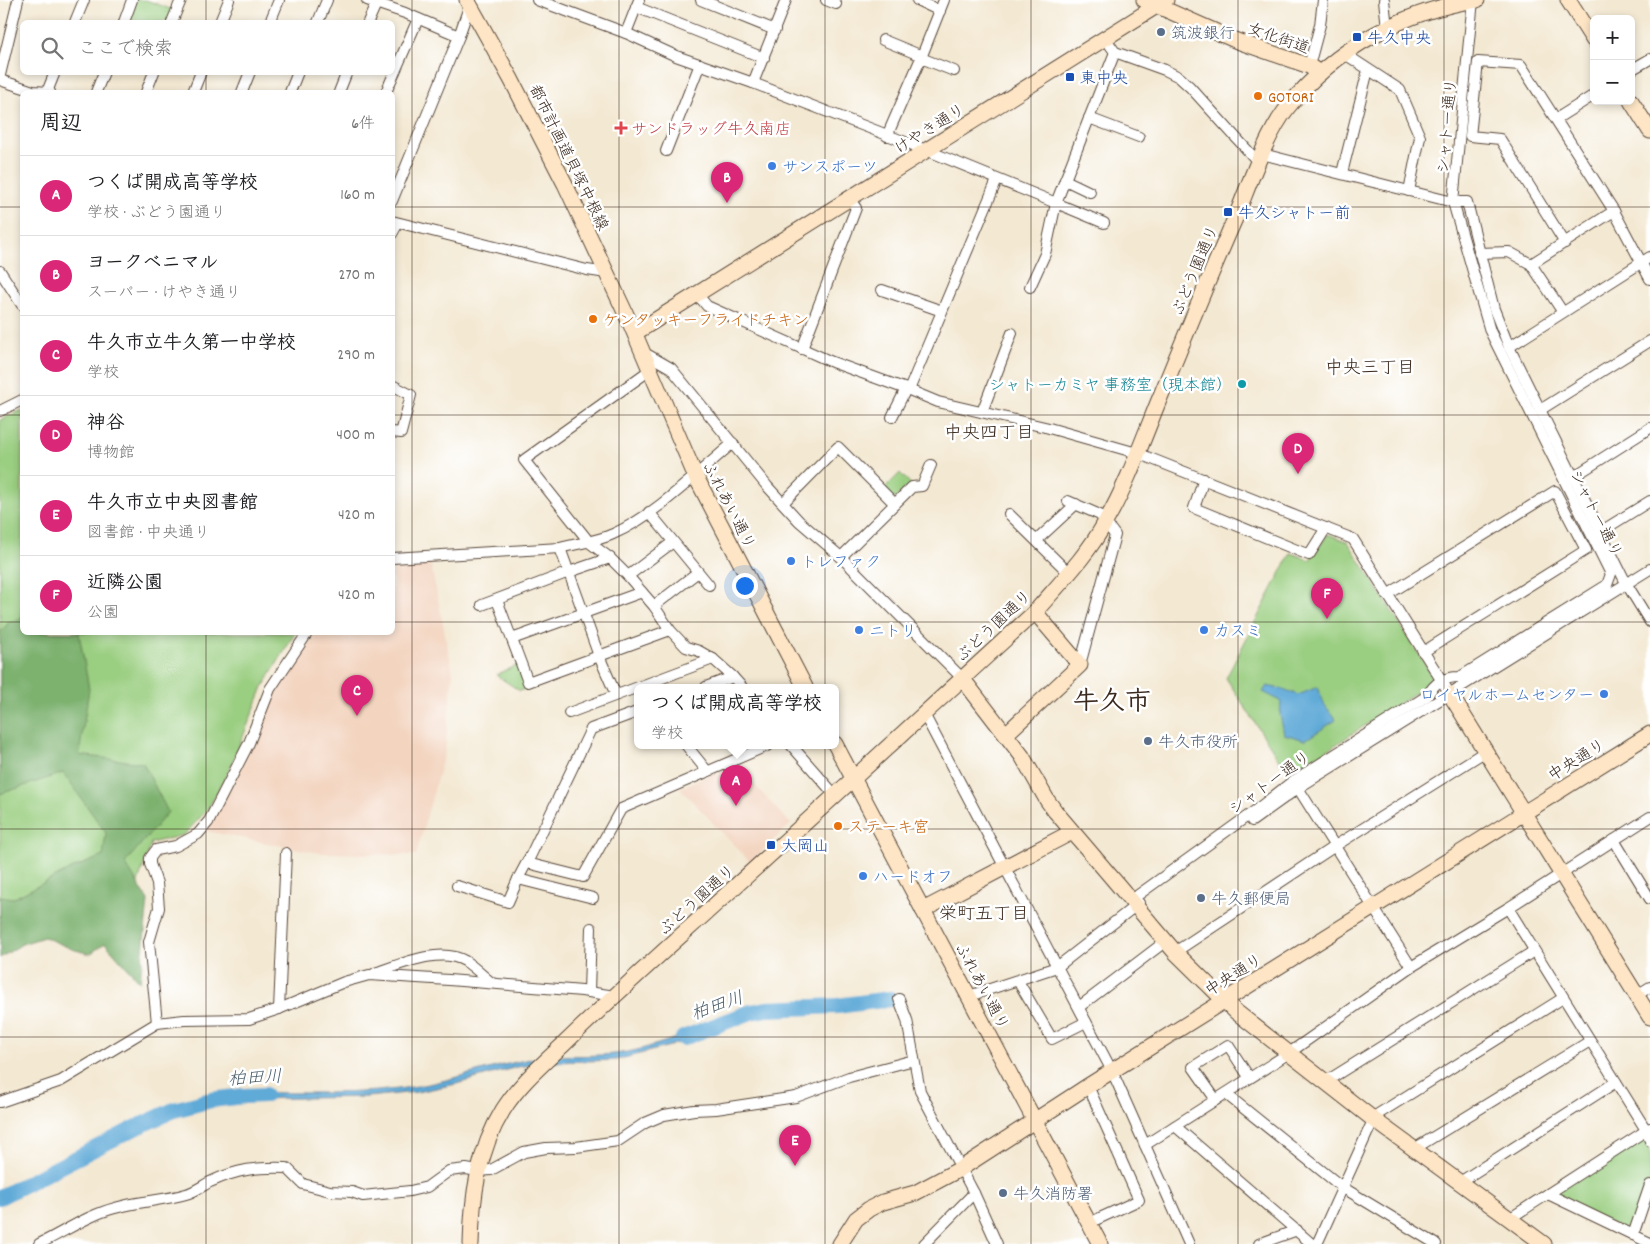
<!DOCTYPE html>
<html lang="ja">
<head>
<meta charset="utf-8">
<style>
  :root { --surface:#fff; --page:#f6f6f6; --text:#202124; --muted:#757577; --line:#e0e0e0; --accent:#db2777 }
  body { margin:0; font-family:Dekko,"Klee One",sans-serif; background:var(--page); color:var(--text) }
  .controls { position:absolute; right:15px; top:15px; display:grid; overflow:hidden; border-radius:8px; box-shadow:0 2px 8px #0003 }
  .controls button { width:45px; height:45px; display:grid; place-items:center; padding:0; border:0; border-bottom:1px solid var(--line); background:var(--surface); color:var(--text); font:25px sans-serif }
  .you { position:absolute; left:744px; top:585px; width:18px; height:18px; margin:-12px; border:4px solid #fff; border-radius:50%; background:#1a73e8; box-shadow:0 0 0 8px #1a73e833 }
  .badge { display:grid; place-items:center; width:32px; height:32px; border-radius:50%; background:var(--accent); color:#fff; font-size:16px; font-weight:700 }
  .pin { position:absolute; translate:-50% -41px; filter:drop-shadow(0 1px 2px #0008) }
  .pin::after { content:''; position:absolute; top:26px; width:18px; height:15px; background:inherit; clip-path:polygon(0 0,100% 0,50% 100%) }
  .popup { position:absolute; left:634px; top:684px; width:205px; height:65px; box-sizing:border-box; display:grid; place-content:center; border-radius:8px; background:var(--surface); filter:drop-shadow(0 1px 4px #0005); font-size:16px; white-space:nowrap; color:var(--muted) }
  .popup b { font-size:19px; color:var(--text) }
  .popup::after { content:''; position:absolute; left:50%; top:100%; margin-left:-10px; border:10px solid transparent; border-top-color:var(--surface) }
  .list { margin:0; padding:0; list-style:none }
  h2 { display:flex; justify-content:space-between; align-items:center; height:65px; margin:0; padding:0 20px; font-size:21px }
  h2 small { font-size:16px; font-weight:400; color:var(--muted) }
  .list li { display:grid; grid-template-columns:32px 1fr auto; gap:15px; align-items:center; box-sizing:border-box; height:80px; padding:0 20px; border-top:1px solid var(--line) }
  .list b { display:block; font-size:19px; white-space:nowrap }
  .list p { margin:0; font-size:16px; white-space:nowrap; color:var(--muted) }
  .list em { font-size:16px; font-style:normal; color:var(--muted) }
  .icon { flex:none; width:28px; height:28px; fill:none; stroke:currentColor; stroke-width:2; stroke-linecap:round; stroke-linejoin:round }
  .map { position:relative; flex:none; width:1650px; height:1244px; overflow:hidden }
  .search { position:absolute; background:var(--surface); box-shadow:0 2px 8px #0003; left:20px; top:20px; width:375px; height:55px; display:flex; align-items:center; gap:12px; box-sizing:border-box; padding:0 18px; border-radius:8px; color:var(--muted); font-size:19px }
  .panel { position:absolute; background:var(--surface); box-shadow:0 2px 8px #0003; left:20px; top:90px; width:375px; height:545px; border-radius:8px }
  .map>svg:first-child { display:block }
</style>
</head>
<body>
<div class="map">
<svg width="1650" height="1244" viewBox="0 0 1650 1244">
  <rect width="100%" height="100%" fill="#fff"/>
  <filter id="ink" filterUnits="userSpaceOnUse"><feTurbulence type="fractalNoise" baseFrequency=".02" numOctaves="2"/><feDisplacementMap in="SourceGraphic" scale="10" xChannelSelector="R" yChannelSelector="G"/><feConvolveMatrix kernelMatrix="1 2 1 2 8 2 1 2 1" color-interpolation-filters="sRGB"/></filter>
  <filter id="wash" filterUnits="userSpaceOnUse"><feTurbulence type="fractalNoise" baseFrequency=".0096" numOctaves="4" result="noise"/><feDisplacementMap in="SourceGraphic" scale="20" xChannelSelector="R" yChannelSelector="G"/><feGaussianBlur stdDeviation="1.12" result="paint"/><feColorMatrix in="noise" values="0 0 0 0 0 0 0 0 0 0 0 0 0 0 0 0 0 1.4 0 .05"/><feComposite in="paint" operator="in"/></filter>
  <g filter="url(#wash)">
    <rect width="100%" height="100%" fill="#f3e8d2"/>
    <!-- built -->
    <g fill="#f3d4bf">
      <polygon points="430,560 453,673 445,750 416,855 319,853 205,831 232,786 281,683 316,633 392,632 393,564"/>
      <polygon points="735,764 791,824 750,862 680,788"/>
    </g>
    <!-- green -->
    <g fill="#9ace80" stroke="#6a7c4f">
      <polygon points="133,0 146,0 176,11 172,22 125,22"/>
      <polygon points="22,410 22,632 295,633 263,687 229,771 207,810 184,835 151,843 130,907 0,918 0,420"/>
      <polygon points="900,473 911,484 895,499 884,489"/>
      <polygon points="1328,534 1348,542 1435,680 1289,775 1226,678 1291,553 1310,560"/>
      <polygon points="520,664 529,687 520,691 496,675"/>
      <polygon points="1646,1130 1650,1141 1650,1185 1633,1235 1548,1194"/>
    </g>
    <!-- forest -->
    <polygon fill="#7bb16e" stroke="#5b6e46" points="22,618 22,632 79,633 89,689 79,755 143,763 168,812 125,863 148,900 140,982 105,943 90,954 72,949 44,937 22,944 0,958 0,896 14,898 71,869 103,856 106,833 63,773 0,794 0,633 9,622"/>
    <!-- water -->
    <g fill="#61aad8" stroke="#4e6a7b">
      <polygon points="1267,686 1286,690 1298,695 1318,687 1324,704 1336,720 1305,740 1284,734 1280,715 1281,701 1263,692"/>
      <path d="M702 1029 704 1034 670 1046 616 1060 554 1062 517 1067 456 1084 417 1092 366 1097 244 1099V1093C300 1092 363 1096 418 1086 458 1079 496 1065 536 1058 562 1054 588 1057 615 1054 643 1051 675 1038 702 1029Z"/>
    </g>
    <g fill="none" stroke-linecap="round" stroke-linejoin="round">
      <!-- river -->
      <g stroke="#61aad8" stroke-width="16">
        <polyline points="683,1038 751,1012 767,1009 837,1006 890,999"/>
        <polyline points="0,1197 137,1127 174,1110 211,1100 244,1096 265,1095"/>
      </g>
    </g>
  </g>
  <g filter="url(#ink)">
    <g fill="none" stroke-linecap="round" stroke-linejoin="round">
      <!-- street casing -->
      <g stroke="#574639" stroke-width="12">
        <g id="street">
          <polyline points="367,0 405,13 459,36"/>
          <polyline points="537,0 626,33 676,56 753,83 926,150 1056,203 1115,52"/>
          <polyline points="701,0 775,30"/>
          <polyline points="826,0 836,4"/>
          <polyline points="917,0 940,11"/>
          <polyline points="1384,0 1387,28"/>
          <polyline points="636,7 764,58"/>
          <polyline points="75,22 84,0"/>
          <polyline points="124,22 132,0"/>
          <polyline points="172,22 181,0"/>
          <polyline points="220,22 229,0"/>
          <polyline points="270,22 279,0"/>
          <polyline points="318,22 327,0"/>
          <polyline points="368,22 376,4"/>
          <polyline points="626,33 639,0"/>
          <polyline points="1105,38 1115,52 1165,70 1179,77 1190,87 1259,163"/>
          <polyline points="883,40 922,56"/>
          <polyline points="1345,54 1400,90 1420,137 1409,191 1453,202 1467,202 1494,309 1509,347 1626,583 1650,622"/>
          <polyline points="921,58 954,71"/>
          <polyline points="1309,66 1320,25 1323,0"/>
          <polyline points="1631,70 1650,59"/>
          <polyline points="0,75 18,0"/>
          <polyline points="0,80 33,91 50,92"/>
          <polyline points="753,83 786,0"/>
          <polyline points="47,92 55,72"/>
          <polyline points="96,92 104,72"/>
          <polyline points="146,92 154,72"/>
          <polyline points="193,92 201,72"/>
          <polyline points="242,92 250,72"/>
          <polyline points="290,92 298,72"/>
          <polyline points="339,92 347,72"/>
          <polyline points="386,92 418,19"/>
          <polyline points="1089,118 1139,137"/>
          <polyline points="1556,119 1594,95"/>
          <polyline points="887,136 921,58 944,0"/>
          <polyline points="666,151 700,64"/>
          <polyline points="1262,154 1409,191"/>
          <polyline points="1342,173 1368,70"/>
          <polyline points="1065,180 1090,192"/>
          <polyline points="392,201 459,36 471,1"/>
          <polyline points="392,221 587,270 607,273"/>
          <polyline points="392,234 398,223"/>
          <polyline points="1565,243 1500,139 1470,136 1478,62 1521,65 1614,211 1650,279"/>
          <polyline points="1479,253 1509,252 1531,264 1562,311"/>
          <polyline points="1531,264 1614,211"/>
          <polyline points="0,271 22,305"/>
          <polyline points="1030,287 1045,254 1056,203 1104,223"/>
          <polyline points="882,290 942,311"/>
          <polyline points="697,294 707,306 832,362 909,390 938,402 1049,428 1137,453 1353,539 1450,694"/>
          <polyline points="1509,347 1650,257"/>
          <polyline points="802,349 856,208 849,198"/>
          <polyline points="643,352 671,368 767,486 799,521 841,557 962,678"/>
          <polyline points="650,370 524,460 590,543 610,558 628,576 654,606 670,630 686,647 699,651 713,659 732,676 742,687"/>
          <polyline points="392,385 411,395 401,433 392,432"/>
          <polyline points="909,390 997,180"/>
          <polyline points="1540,410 1650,341"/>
          <polyline points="0,411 22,400"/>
          <polyline points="982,412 1012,333"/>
          <polyline points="892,417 906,389"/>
          <polyline points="1573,477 1650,428"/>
          <polyline points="1204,479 1194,508 1309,555 1326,528"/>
          <polyline points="1068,501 1100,515 1115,535 1080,665"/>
          <polyline points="783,503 838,447 895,504"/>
          <polyline points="649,512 709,585"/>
          <polyline points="1009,514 1069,573"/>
          <polyline points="1600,532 1650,501"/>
          <polyline points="1037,540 1076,504"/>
          <polyline points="560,548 599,656 616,695"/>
          <polyline points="841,557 912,487 922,486 931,465"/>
          <path d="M392 558 560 548C578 543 596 542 613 534 655 516 697 473 733 443"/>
          <polyline points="628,576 673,542"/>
          <polyline points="1387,595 1555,491 1586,550 1423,652"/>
          <polyline points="497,600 528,682 670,630"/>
          <polyline points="482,605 569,572 610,558"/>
          <polyline points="654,606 698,572"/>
          <polyline points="512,639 642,592"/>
          <polyline points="706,687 733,677"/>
          <polyline points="637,712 591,729 527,863 583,877 621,809 769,745"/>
          <polyline points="569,713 713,659"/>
          <polyline points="924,714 1112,1071 1189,1244"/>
          <polyline points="686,745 707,771"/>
          <polyline points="791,745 835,795"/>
          <polyline points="1298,788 1411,967"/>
          <polyline points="1252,821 1298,788 1650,569"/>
          <polyline points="1614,840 1650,899"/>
          <polyline points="528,860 518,879 593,898"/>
          <polyline points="457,886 508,902 518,879"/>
          <path d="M1138 895 1256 810 1293 781 1427 696C1435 682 1444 677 1460 677L1607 585 1611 574 1490 331 1453 202 1473 0"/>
          <polyline points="1508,908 1646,1130 1650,1141"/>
          <polyline points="1175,952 1335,846 1486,751"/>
          <path d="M375 973C399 965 440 946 465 961 474 967 483 976 492 983"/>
          <polyline points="1018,981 1052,1039 1086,1022"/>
          <polyline points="589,992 591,928"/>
          <polyline points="1637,995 1650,987"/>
          <polyline points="969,996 1057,967 1139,903"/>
          <polyline points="899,999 907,1020 920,1091 974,1193 997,1244"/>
          <polyline points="1079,1007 1166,941"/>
          <polyline points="279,1009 286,853"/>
          <polyline points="157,1023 149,942 159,908 157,883 150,864 150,858 156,850 176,846 198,834 209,821 249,743 270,689 308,632"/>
          <polyline points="1325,1082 1534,951"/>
          <polyline points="1088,1086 1139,1200 1089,1223"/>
          <polyline points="1226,1094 1342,1187 1436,1244"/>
          <polyline points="1216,1100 1193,1067 1228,1045 1249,1077"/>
          <polyline points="0,1102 61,1081 157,1023 184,1020 249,1019 279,1009 344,982 369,975 449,980 582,991 615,996"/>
          <polyline points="1175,1126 1312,1244"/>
          <polyline points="1145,1145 1289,1053 1411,967 1508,908 1650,817"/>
          <polyline points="1414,1149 1590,1041"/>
          <polyline points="1460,1182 1616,1082"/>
          <polyline points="1548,1194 1650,1243"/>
          <polyline points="1509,1219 1650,1128"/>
          <polyline points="1633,1235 1650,1185"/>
          <path d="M39 1244C64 1232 88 1215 115 1208 138 1201 162 1201 186 1194 194 1192 202 1186 210 1182 238 1169 257 1167 287 1168L303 1184 330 1191 352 1192 363 1196 410 1191 427 1187 449 1171 466 1169 478 1171 491 1170 524 1152 546 1148 576 1147 618 1141 645 1123 664 1115 694 1110 716 1109 796 1097 849 1077 914 1060"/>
          <polyline points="924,1244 974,1193"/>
          <polyline points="1259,1244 1297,1230"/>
          <polyline points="1317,1244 1375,1116 1563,998"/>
        </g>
      </g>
      <!-- secondary casing -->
      <g stroke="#574639" stroke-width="17">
        <g id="secondary">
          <polyline points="467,0 511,79 565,184 631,325 695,475 805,687"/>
          <polyline points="1144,0 1237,41 1309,66 1320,73"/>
          <polyline points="1568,0 1594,41"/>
          <polyline points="1631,101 1650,131"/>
          <polyline points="635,333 1166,0"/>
          <polyline points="962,678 1022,756 1047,800 1055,811 1175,952 1235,1011 1373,1119 1544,1244"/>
          <polyline points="1450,694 1650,1017"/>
          <polyline points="1006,734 1080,665 1035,612"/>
          <polyline points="835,744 1100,1244"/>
          <polyline points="923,910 1072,832"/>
          <path d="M471 1244C472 1197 478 1151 503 1110 519 1084 544 1063 565 1043 605 1004 646 967 687 930 804 825 919 718 1035 612 1060 583 1088 555 1106 521 1126 487 1142 442 1157 405 1183 341 1209 277 1237 214 1250 182 1267 133 1288 107 1334 49 1405 10 1477 0"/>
          <polyline points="840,1244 856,1219 869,1209 883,1202 915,1193 960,1169 1088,1086 1650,734"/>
        </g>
      </g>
      <!-- street -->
      <use href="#street" stroke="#fff" stroke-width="10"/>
      <!-- secondary -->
      <use href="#secondary" stroke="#fde5c5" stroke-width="15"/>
    </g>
  </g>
  <!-- grid -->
  <path fill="none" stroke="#3b2a1e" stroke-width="1" stroke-opacity="0.55" d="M206 0V22M412 0V1244M619 0V1244M825 0V1244M1031 0V1244M1238 0V1244M1444 0V1244M206 72V92M0 207H22M392 207H1650M0 415H22M392 415H1650M0 622H22M392 622H1650M206 632V1244M0 829H1650M0 1037H1650"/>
  <!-- markers -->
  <g fill="#5c6f8a" stroke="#fff" stroke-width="2">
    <circle cx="1161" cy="32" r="5"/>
    <circle cx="1148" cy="741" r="5"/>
    <circle cx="1201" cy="898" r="5"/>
    <circle cx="1003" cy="1193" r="5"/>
  </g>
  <g fill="#1a4fb4" stroke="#fff" stroke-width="2">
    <rect x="1352" y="32" width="10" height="10" rx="2.5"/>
    <rect x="1065" y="72" width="10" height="10" rx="2.5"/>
    <rect x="1223" y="207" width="10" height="10" rx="2.5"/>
    <rect x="766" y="840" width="10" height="10" rx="2.5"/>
  </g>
  <g fill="#e8710a" stroke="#fff" stroke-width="2">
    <circle cx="1258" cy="96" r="5"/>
    <circle cx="593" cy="319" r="5"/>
    <circle cx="838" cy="826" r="5"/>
  </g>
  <path fill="#e0444e" stroke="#fff" stroke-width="2" d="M618.5 120.5h5v5h5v5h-5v5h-5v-5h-5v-5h5z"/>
  <g fill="#3f7fe0" stroke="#fff" stroke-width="2">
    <circle cx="772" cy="166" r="5"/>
    <circle cx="791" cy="561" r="5"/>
    <circle cx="859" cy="630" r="5"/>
    <circle cx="1204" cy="630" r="5"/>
    <circle cx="1604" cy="694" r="5"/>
    <circle cx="863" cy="876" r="5"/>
  </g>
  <circle fill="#0f9aa8" stroke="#fff" stroke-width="2" cx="1242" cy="384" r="5"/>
  <g text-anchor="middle" stroke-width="5" stroke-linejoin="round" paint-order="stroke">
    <!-- service labels -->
    <g font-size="16" fill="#4e5e75" stroke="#fff" text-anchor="start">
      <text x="1171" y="38">筑波銀行</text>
      <text x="1158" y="747">牛久市役所</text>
      <text x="1211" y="904">牛久郵便局</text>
      <text x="1013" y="1199">牛久消防署</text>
    </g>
    <!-- street labels -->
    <g font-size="16" fill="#3b2a1e" stroke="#fff">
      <text transform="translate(1279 37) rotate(19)" y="6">女化街道</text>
      <text transform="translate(1446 126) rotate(-85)" y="6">シャトー通り</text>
      <text transform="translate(929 128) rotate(-32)" y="6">けやき通り</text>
      <text transform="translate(570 157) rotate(64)" y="6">都市計画道貝塚中根線</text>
      <text transform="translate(1194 270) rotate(-67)" y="6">ぶどう園通り</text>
      <text transform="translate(730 505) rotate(63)" y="6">ふれあい通り</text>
      <text transform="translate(1597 513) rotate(63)" y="6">シャトー通り</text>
      <text transform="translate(993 625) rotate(-43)" y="6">ぶどう園通り</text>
      <text transform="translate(1576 759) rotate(-32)" y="6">中央通り</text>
      <text transform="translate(1269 782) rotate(-36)" y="6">シャトー通り</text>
      <text transform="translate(696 899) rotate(-42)" y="6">ぶどう園通り</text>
      <text transform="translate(1233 974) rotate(-32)" y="6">中央通り</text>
      <text transform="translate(983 986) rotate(62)" y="6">ふれあい通り</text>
    </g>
    <!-- transit labels -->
    <g font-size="16" fill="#164399" stroke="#fff" text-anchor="start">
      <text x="1367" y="43">牛久中央</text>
      <text x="1080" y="83">東中央</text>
      <text x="1238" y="218">牛久シャトー前</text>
      <text x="781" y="851">大岡山</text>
    </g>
    <!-- food labels -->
    <g font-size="16" fill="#c56008" stroke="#fff" text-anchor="start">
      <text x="1268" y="102">GOTORI</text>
      <text x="603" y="325">ケンタッキーフライドチキン</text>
      <text x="848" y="832">ステーキ宮</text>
    </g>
    <!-- health labels -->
    <g font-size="16" fill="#be3a42" stroke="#fff" text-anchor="start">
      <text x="631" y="134">サンドラッグ牛久南店</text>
    </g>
    <!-- shop labels -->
    <g font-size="16" fill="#366cbe" stroke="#fff" text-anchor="start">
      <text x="782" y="172">サンスポーツ</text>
      <text x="801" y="567">トレファク</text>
      <text x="869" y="636">ニトリ</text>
      <text x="1214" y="636">カスミ</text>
      <text x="1594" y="700" text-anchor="end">ロイヤルホームセンター</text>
      <text x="873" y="882">ハードオフ</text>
    </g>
    <!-- culture labels -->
    <g font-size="16" fill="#0d838f" stroke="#fff" text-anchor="end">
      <text x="1232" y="390">シャトーカミヤ 事務室（現本館）</text>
    </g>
    <!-- neighbourhood labels -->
    <g font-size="18" fill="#3b2a1e" stroke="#fff">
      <text x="1370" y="373">中央三丁目</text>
      <text x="989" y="438">中央四丁目</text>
      <text x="984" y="919">栄町五丁目</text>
    </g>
    <!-- water labels -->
    <g font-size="18" font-style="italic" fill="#4a5d68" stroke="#fff">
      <text transform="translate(717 1005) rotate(-19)" y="6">柏田川</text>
      <text transform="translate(255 1077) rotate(-3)" y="6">柏田川</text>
    </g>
    <!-- town labels -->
    <g font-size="26" font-weight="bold" fill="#3b2a1e" stroke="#fff">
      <text x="1112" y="709">牛久市</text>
    </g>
  </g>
</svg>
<div class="controls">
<button>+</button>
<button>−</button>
</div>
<div class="you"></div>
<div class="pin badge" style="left:736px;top:806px">A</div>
<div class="popup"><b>つくば開成高等学校</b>学校</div>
<div class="pin badge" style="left:727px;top:203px">B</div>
<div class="pin badge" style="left:357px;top:716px">C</div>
<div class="pin badge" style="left:1298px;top:474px">D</div>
<div class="pin badge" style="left:795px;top:1166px">E</div>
<div class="pin badge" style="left:1327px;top:619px">F</div>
<div class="search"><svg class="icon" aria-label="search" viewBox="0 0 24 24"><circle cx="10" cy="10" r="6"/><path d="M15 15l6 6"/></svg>ここで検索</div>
<section class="panel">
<h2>周辺<small>6件</small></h2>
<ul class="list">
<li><span class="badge">A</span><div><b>つくば開成高等学校</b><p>学校 · ぶどう園通り</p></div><em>160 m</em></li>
<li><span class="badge">B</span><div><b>ヨークベニマル</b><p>スーパー · けやき通り</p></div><em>270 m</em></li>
<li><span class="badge">C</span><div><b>牛久市立牛久第一中学校</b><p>学校</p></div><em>290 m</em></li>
<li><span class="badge">D</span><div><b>神谷</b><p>博物館</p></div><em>400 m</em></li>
<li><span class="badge">E</span><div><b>牛久市立中央図書館</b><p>図書館 · 中央通り</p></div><em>420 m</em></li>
<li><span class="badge">F</span><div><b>近隣公園</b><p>公園</p></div><em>420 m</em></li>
</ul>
</section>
</div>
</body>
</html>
